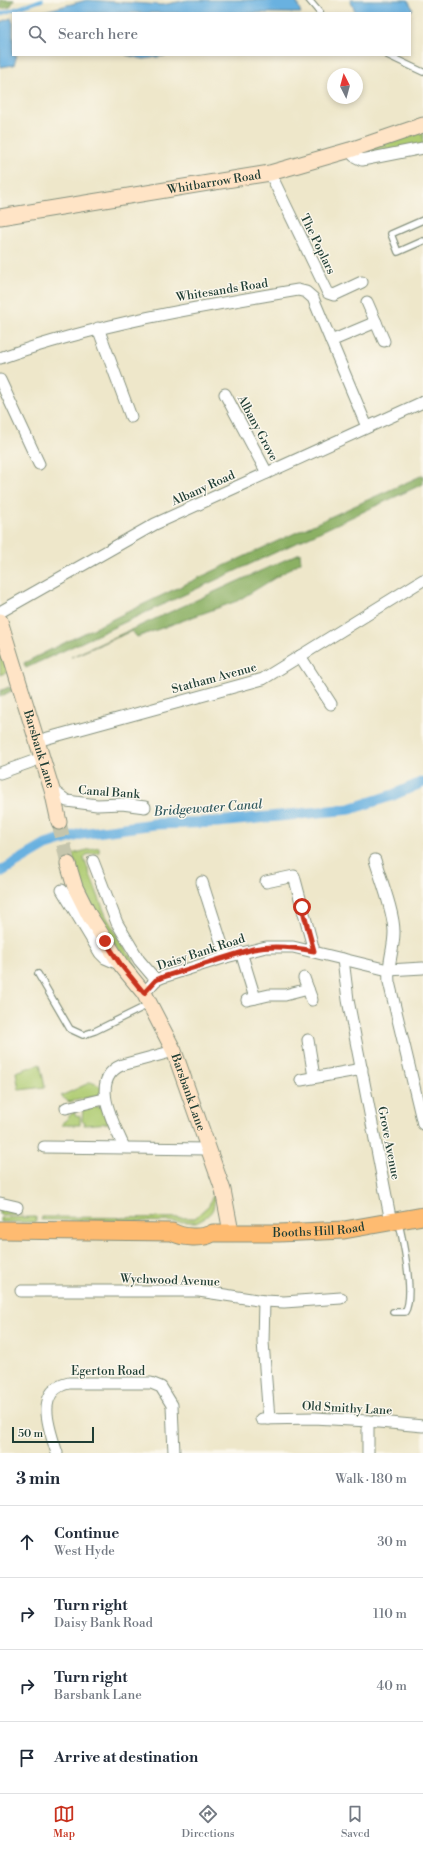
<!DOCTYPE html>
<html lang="en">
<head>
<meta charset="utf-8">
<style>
  :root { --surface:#fff; --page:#f2f2f3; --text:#1f2937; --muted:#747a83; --line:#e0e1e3; --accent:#c8321e }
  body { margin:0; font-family:"Libre Bodoni",serif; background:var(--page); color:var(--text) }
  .compass { position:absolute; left:327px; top:68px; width:36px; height:36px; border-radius:50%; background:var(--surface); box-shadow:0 2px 6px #0003; rotate:354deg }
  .scale { position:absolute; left:12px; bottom:10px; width:82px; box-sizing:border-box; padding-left:4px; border:2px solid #1f3d34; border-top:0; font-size:11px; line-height:14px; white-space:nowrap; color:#1f3d34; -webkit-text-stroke:3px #fbf7ec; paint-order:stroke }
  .stop { position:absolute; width:12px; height:12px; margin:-9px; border:3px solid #c8321e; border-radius:50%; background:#fff }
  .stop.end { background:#c8321e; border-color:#fff; box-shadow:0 1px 4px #0008 }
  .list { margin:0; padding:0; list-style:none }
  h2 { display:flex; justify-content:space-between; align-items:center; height:52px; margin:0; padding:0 16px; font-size:17px }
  h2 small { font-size:13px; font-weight:400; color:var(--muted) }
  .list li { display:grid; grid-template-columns:26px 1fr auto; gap:12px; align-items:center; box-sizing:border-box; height:72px; padding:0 16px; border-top:1px solid var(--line) }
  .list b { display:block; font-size:15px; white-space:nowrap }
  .list p { margin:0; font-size:13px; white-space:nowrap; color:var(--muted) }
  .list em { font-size:13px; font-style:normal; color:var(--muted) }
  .icon { flex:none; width:22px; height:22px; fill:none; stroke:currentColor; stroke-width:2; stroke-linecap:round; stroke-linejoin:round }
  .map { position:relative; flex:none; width:423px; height:1453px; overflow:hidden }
  .search { position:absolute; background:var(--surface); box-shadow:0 2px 6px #0003; left:12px; right:12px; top:12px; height:44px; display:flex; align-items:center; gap:10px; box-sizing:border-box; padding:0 14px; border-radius:0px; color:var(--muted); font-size:15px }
  .sheet { height:340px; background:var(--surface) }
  nav { display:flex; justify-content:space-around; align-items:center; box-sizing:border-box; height:56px; border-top:1px solid var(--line); background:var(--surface); font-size:11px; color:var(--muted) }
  nav a { display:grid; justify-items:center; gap:2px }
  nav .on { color:var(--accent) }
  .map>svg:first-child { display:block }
</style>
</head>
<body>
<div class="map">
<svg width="423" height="1453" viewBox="0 0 423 1453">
  <rect width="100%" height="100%" fill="#fbf7ec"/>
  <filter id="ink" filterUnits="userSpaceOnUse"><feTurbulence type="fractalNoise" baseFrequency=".025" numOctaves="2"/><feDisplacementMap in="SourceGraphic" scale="8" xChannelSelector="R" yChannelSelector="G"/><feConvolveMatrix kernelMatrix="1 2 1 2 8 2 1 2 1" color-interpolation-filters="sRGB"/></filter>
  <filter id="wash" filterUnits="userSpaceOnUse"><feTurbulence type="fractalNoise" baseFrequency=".012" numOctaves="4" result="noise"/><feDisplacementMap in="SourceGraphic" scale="16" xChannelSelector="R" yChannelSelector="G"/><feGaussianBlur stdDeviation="0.9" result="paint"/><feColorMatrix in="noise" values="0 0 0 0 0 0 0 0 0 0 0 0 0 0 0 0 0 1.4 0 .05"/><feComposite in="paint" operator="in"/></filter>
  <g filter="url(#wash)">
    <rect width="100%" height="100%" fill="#eee7ca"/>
    <!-- green -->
    <g fill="#afcc72" stroke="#678453">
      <polygon points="423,125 423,148 354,156"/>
      <polygon points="0,642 11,670 0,675"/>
      <polygon points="99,847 99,852 86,855 84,859 106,916 121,942 138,968 139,974 137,975 110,938 86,895 72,854"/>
      <polygon points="40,1064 45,1087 19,1090 16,1072"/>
      <polygon points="91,1082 100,1086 102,1089 100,1095 69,1102 61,1096"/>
      <polygon points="99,1106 104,1109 109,1123 84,1125 85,1122 82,1121 83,1109"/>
      <polygon points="74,1111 75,1115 80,1116 80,1125 62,1125 63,1122 65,1121"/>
      <path d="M214 1193C215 1212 212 1214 196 1222L41 1220 42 1217 195 1218 209 1205Z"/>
      <polygon points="0,1208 2,1208 22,1214 0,1215"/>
      <polygon points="36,1217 36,1222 0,1222 0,1218"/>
    </g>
    <!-- forest -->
    <g fill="#8bb064" stroke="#55764c">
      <polygon points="0,0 14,0 10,7 0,9"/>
      <path d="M423 475V484L26 668 24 663C155 597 289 535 423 475Z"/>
      <polygon points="300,553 301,562 237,601 137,637 132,631 71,657"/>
      <polygon points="9,687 13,690 0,697 0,691"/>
    </g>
    <!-- water -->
    <g fill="#69b1e0" stroke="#44778a">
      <polygon points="87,0 162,5 188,0 296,0 301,13 37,13"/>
      <polygon points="350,0 408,0 413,9 409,13 356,13"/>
      <polygon points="11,18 13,23 13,55 17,55 14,65 0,67 0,22"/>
      <polygon points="126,55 171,55 144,59"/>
    </g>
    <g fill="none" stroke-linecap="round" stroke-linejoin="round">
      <!-- stream -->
      <polyline stroke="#69b1e0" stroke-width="3.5" points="0,14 42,0"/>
      <!-- canal -->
      <polyline stroke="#69b1e0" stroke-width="11" points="0,872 46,845 81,834 154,824 217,822 350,809 393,795 423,782"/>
    </g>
  </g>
  <g filter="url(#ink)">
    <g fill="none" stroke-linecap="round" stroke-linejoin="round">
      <!-- secondary-tunnel -->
      <polyline stroke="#c5c5ac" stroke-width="15" stroke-dasharray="15 8" stroke-linecap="butt" points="59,822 68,864"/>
      <!-- lane casing -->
      <g stroke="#86927f" stroke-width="8">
        <g id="lane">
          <polyline points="309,0 320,13"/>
          <polyline points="387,55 423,72"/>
          <polyline points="423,220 391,234 398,252 423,241"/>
          <polyline points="38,974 70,1029 83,1035 95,1031 150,1004"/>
          <path d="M393 1312H405C415 1296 403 1241 399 1223"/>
        </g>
      </g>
      <!-- street casing -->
      <g stroke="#86927f" stroke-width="13">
        <g id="street">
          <polyline points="350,150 354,156 362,160 423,148"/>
          <polyline points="270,173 328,293 334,295 362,282"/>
          <polyline points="367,302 384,341"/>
          <polyline points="98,328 131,417"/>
          <polyline points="331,341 376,322"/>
          <path d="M0 358C97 324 197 307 298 290L306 292 313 298 367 427"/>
          <polyline points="0,380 39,464"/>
          <polyline points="225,394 267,473"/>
          <polyline points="0,612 155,524 423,402"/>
          <polyline points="300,656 331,704"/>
          <polyline points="37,741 263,679 423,580"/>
          <polyline points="0,773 42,758"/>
          <polyline points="52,790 67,801 97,805 122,804 145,807"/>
          <path d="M375 860C381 880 394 912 394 932 394 950 387 964 389 982L423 1124"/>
          <polyline points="93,861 117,923 139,960 156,980"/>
          <polyline points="202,882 226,957"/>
          <polyline points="266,882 294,876 314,951"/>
          <polyline points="62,890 100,953 105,958 121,965"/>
          <polyline points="241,952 255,998"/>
          <polyline points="343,959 348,1000 391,1222"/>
          <polyline points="304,978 312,1000"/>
          <polyline points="144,993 156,980 163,977 226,957 266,947 293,947 388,970 423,968"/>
          <polyline points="247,1000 269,995 285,995 308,989"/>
          <polyline points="308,1040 314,1077"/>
          <polyline points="301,1080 362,1069"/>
          <polyline points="66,1108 104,1099"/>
          <polyline points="44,1147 209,1149"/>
          <path d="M124 1147C114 1124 88 1079 122 1065L174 1051"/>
          <polyline points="0,1203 17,1207"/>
          <polyline points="21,1291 199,1291 264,1301 284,1302 341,1298"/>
          <polyline points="264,1301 263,1342 269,1419"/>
          <polyline points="261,1419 314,1418 368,1421 423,1426"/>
          <path d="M57 1453C49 1429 34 1390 69 1383H151L161 1387 172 1405 174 1453"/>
          <polyline points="368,1453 368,1421"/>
        </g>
      </g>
      <!-- secondary casing -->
      <g stroke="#86927f" stroke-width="17">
        <g id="secondary">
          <path id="s1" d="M0 217 270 173 350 150 423 125"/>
          <path id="s2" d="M0 621 52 790 59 822"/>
          <path id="s3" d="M68 864 75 887 89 915 121 965 144 993 174 1051 223 1190 231 1232"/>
        </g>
      </g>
      <!-- primary casing -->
      <g stroke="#86927f" stroke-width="19">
        <g id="primary">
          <path id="s4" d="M0 1230 172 1232C183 1238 202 1239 213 1233H279L344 1230 423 1216"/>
        </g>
      </g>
      <!-- lane -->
      <use href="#lane" stroke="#fff" stroke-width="5.5"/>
      <!-- street -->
      <use href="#street" stroke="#fff" stroke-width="11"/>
      <!-- secondary -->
      <use href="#secondary" stroke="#ffe4c6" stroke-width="15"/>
      <!-- primary -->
      <use href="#primary" stroke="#febb71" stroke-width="17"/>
    </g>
  </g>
  <g fill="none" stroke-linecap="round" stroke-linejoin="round" filter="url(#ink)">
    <!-- route -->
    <path stroke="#c8321e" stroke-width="5" d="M105 941 121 965 144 993 156 980 163 977 253 949C274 945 293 947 314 951L302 907"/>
  </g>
  <g text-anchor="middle" stroke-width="3" stroke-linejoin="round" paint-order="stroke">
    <!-- street labels -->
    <g font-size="12" fill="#1f3d34" stroke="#fbf7ec">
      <text dy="4" stroke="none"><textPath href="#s1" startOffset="217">Whitbarrow Road</textPath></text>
      <text transform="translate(318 244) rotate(64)" y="4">The Poplars</text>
      <text transform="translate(222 290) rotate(-9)" y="4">Whitesands Road</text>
      <text transform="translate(258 428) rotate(62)" y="4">Albany Grove</text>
      <text transform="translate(203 488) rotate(-24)" y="4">Albany Road</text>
      <text transform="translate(214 678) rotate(-15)" y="4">Statham Avenue</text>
      <text dy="4" stroke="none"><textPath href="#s2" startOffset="134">Barsbank Lane</textPath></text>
      <text transform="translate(109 792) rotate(4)" y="4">Canal Bank</text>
      <text transform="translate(201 952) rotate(-18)" y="4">Daisy Bank Road</text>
      <text dy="4" stroke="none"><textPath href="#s3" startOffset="260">Barsbank Lane</textPath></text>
      <text transform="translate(389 1143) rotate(79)" y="4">Grove Avenue</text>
      <text dy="4" stroke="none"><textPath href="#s4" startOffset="320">Booths Hill Road</textPath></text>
      <text transform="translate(170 1280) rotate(2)" y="4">Wychwood Avenue</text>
      <text x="108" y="1375">Egerton Road</text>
      <text transform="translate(347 1408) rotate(3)" y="4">Old Smithy Lane</text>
    </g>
    <!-- water labels -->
    <g font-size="13" font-style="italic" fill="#325a5f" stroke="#fbf7ec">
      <text transform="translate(208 807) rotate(-4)" y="5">Bridgewater Canal</text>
    </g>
  </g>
</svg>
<svg class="compass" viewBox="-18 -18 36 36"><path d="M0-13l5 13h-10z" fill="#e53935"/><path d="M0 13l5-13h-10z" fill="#747a83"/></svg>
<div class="scale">50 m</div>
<div class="stop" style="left:302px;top:907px"></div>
<div class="stop end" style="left:105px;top:941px"></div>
<div class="search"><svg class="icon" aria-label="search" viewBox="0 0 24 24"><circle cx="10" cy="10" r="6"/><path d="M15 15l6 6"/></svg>Search here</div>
</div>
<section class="sheet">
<h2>3 min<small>Walk · 180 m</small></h2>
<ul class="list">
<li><svg class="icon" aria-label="ahead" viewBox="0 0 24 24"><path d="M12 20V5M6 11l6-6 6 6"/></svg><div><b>Continue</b><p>West Hyde</p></div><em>30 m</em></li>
<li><svg class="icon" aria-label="right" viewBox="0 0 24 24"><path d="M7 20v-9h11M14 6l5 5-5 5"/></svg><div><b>Turn right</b><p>Daisy Bank Road</p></div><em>110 m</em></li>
<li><svg class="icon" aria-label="right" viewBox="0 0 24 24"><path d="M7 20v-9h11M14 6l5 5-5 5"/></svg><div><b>Turn right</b><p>Barsbank Lane</p></div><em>40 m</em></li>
<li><svg class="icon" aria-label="arrive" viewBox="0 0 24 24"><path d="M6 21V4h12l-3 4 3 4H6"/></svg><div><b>Arrive at destination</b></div></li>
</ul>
</section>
<nav>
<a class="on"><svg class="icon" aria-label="map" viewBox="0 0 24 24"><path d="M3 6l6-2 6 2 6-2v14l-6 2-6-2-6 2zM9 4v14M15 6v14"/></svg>Map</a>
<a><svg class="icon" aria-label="directions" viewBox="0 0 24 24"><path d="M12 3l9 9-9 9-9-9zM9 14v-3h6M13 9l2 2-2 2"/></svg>Directions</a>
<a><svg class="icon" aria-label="saved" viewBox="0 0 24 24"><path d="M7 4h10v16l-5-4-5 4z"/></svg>Saved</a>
</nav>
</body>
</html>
